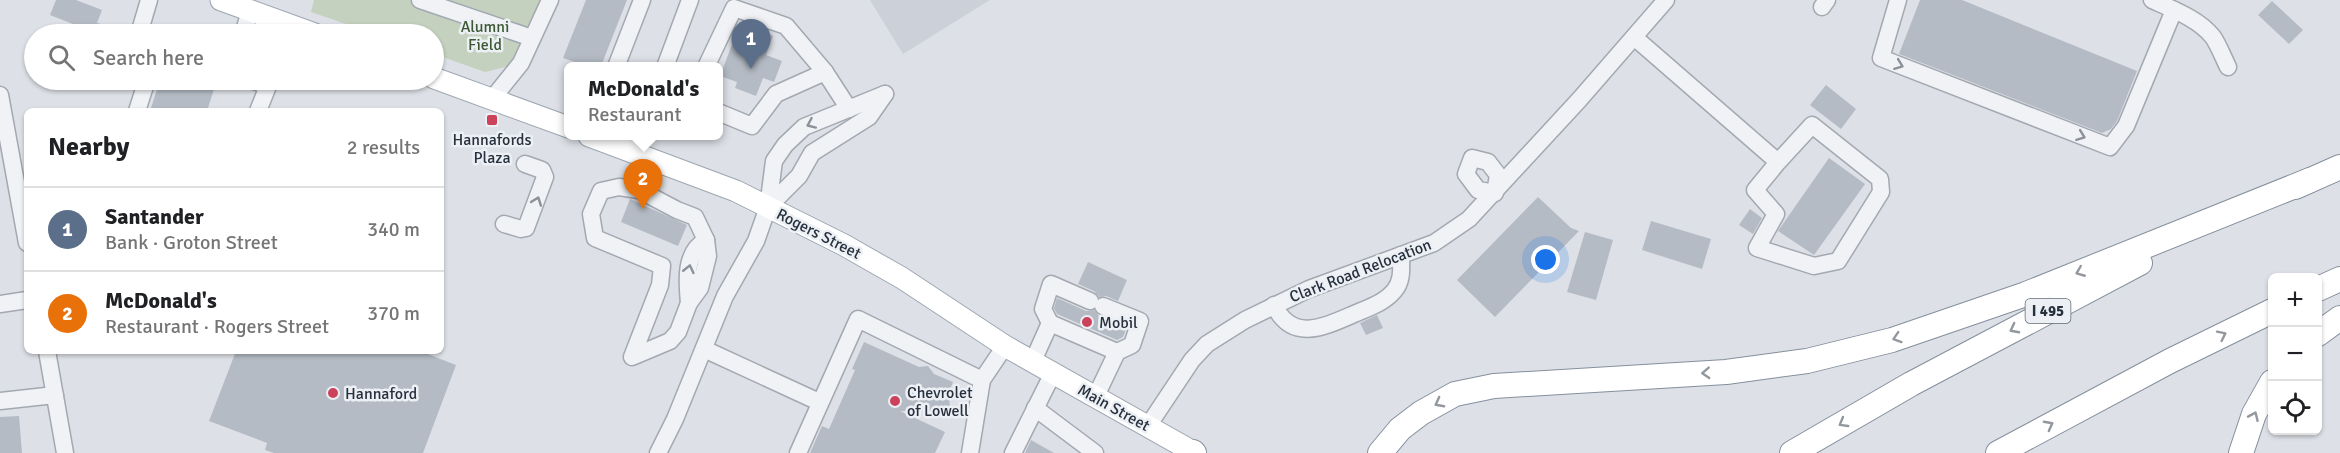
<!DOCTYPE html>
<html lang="en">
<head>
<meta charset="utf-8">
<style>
  :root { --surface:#fff; --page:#f2f2f2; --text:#202124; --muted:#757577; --line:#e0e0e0; --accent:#db2777 }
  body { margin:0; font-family:Signika,sans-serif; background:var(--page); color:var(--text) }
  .controls { position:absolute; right:18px; bottom:18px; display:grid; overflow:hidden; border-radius:9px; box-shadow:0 2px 4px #0004 }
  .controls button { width:54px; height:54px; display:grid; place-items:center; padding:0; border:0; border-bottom:2px solid var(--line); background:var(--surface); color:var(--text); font:30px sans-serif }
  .you { position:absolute; left:1546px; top:260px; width:21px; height:21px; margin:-15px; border:4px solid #fff; border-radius:50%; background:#1a73e8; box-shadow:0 0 0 9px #1a73e833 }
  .badge { display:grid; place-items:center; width:39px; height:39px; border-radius:50%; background:var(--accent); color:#fff; font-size:20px; font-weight:700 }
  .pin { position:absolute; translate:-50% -50px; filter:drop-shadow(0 2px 3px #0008) }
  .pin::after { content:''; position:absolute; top:32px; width:21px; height:18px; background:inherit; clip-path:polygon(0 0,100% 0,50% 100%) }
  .popup { position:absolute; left:564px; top:62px; width:159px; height:78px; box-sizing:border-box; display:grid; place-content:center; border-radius:9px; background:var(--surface); filter:drop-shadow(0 2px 4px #0005); font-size:20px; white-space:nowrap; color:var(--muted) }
  .popup b { font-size:22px; color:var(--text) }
  .popup::after { content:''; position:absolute; left:50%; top:100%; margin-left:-12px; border:12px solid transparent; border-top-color:var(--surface) }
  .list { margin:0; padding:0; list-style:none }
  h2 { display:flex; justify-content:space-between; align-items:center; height:78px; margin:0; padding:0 24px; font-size:26px }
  h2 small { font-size:20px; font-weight:400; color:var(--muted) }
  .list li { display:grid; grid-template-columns:39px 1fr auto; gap:18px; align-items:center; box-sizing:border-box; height:84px; padding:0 24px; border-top:2px solid var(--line) }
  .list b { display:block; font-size:22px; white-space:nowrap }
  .list p { margin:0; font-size:20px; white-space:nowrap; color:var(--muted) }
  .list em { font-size:20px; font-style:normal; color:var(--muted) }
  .icon { flex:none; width:33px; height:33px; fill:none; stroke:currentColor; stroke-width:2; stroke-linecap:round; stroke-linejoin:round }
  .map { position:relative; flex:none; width:2340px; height:453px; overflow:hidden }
  .search { position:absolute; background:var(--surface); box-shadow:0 2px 4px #0004; left:24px; top:24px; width:420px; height:66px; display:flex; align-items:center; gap:15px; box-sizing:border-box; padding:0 21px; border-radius:33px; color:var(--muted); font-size:22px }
  .panel { position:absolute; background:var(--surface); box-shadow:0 2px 4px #0004; left:24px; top:108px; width:420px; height:246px; border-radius:9px }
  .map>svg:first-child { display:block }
</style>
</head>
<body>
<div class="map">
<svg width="2340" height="453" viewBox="0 0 2340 453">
  <rect width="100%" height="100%" fill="#dde1e7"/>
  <!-- built -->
  <polygon fill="#cbd0d9" points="870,0 990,0 903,54"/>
  <!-- green -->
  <polygon fill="#c4d1be" points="314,0 547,0 521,63 485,72 434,54 434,34 375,34 311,12"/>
  <!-- building -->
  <g fill="#b4bbc4">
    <polygon points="56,0 76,0 102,10 97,23 101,24 97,34 81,34 83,28 50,15"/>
    <polygon points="586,0 627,0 601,66 586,66 563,58"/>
    <polygon points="1920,0 1962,0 2137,71 2117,121 2111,129 2102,133 1899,54"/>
    <polygon points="2272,1 2303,30 2289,44 2258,15"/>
    <polygon points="748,26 773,36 766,55 782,61 774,82 763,78 756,96 735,88 737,82 720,76 733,42 742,44"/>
    <polygon points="160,80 203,80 201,85 214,89 207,111 150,111"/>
    <polygon points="1826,85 1856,109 1841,129 1810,105"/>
    <polygon points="1829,158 1865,184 1814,255 1778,231"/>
    <polygon points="1538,197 1571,228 1579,231 1495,317 1457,280"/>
    <polygon points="630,199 687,225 678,246 621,222"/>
    <polygon points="1750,209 1762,218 1753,234 1739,225"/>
    <polygon points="1651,221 1711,239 1702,269 1642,250"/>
    <polygon points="1585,232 1613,240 1596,300 1567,292"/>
    <polygon points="1088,262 1127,280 1118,301 1106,296 1099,297 1094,291 1078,284"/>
    <polygon points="1057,298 1086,311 1094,310 1099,316 1127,327 1123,337 1117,340 1057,314 1054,308"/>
    <polygon points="1377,315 1383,328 1366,335 1360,323"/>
    <polygon points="864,342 919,367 928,366 934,374 953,382 949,392 950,411 900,411 945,432 935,453 810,453 822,426 829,429 855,370 852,369"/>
    <polygon points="236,351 420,351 456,365 423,453 274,453 265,450 267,443 209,421"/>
    <polygon points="19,416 22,453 0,453 0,417"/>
    <polygon points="1031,440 1054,453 1025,453"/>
  </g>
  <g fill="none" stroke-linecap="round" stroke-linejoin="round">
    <!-- minor casing -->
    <g stroke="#a3a8b1" stroke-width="19">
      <g id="minor">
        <polyline points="420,0 532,38"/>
        <polyline points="1898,0 1881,58 2110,147 2126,126 2174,10"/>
        <path d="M2152 0C2172 9 2199 19 2213 37 2219 46 2223 57 2228 67"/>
        <polyline points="1822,7 1827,0"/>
        <polyline points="139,34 149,0"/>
        <polyline points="243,34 250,11"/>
        <polyline points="1634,37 1778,162 1812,125 1880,179 1881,192 1838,261 1814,266 1757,248 1776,214 1755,190 1778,162"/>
        <polyline points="616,67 642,0"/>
        <polyline points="665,67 690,0"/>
        <polyline points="706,67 734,8 786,26 825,72"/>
        <polyline points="251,80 268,86 258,111"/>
        <polyline points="0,95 27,243"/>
        <polyline points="492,99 521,63 550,0"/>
        <polyline points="137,111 147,80"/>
        <polyline points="718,112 752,126 776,94 825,72 849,109"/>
        <polyline points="632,152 638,136"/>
        <polygon points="1472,158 1488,162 1498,175 1495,193 1478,190 1466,174"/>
        <polygon points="619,187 639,190 677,210 695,217 706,240 708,256 700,288 689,303 678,332 670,341 632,357 660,285 662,266 595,238 591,214 601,191"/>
        <polyline points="768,207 799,176 812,153 869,117 885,94"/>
        <polyline points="504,224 521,229 526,228 545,177 542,170 525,164"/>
        <path d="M689 303C687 281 684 253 706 240"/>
        <polyline points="0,304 27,300"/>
        <path d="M1274 305C1292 343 1324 327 1354 314 1368 308 1384 303 1394 291 1403 281 1401 268 1401 255"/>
        <polyline points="1103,306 1140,321 1132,345 1117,352"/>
        <polyline points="1050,323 1043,309 1051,284 1090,301"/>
        <polyline points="704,349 819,402"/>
        <polyline points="47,351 65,453"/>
        <polyline points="1033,361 1050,323 1117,352 1096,396"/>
        <polyline points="0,401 55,395"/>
        <polyline points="1035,408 1095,453"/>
        <polyline points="1148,426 1192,360 1207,344 1245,320 1309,289 1434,243 1469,219 1579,100 1666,0"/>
        <polyline points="658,453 675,419 725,296 756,241 768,207 774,161 785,145 804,127 885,94"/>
        <polyline points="798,453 858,319 982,380"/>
        <polyline points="970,453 982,380 1005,346"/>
        <polyline points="1013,453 1053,373"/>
      </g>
    </g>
    <!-- major casing -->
    <g stroke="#9da6b2" stroke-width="23">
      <g id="major">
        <polyline points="221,0 315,34"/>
        <polyline points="434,78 568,127"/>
        <polyline points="589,136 736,191 844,245 902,278 1005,346 1195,453"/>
      </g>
    </g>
    <!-- highway casing -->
    <g stroke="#858f9d" stroke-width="26">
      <g id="highway">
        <polyline points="2295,187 2340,167"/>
        <polyline points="2318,289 2340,279"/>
        <polyline points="2318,334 2340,318"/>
        <polyline points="1193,452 1194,453"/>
        <polyline points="1380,453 1400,429 1421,413 1455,394 1494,386 1726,372 1807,361 1892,340 2026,294 2310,180"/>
        <polyline points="1792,453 1911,384 2140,263"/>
        <polyline points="1998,453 2170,361 2272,311"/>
        <polyline points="2241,453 2254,414 2272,382"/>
      </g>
    </g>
    <!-- minor -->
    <use href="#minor" stroke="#f0f2f5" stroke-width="16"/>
    <!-- major -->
    <use href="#major" stroke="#fff" stroke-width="21"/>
    <!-- highway -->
    <use href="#highway" stroke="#fff" stroke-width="24"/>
  </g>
  <!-- one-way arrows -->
  <defs><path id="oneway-chevron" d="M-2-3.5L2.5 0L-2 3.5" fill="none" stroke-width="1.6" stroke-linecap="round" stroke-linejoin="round" transform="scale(1.5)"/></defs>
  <g stroke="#8c9199">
    <use href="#oneway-chevron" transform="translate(1899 65) rotate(21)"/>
    <use href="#oneway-chevron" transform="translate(811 124) rotate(156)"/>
    <use href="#oneway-chevron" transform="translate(2081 136) rotate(21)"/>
    <use href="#oneway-chevron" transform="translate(537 201) rotate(-70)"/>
    <use href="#oneway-chevron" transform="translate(689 269) rotate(-77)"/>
  </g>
  <g stroke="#93989e">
    <use href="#oneway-chevron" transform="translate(2080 272) rotate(158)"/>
    <use href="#oneway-chevron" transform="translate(2014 329) rotate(152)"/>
    <use href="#oneway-chevron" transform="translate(2222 335) rotate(-26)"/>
    <use href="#oneway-chevron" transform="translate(1897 338) rotate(162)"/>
    <use href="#oneway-chevron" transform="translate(1706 373) rotate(177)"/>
    <use href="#oneway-chevron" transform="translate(1439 403) rotate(152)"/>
    <use href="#oneway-chevron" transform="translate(2254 416) rotate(-66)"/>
    <use href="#oneway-chevron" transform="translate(1843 423) rotate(150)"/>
    <use href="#oneway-chevron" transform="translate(2049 425) rotate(-28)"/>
  </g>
  <!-- markers -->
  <g fill="#cc425b" stroke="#ecf0f5" stroke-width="2">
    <rect x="486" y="114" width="12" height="12" rx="3"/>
    <circle cx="1087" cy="322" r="6"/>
    <circle cx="333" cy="393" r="6"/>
    <circle cx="895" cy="401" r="6"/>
  </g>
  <g text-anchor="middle" stroke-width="5" stroke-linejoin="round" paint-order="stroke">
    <!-- shield labels -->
    <rect fill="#ecf0f5" stroke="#626a74" stroke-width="1.5" x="2025.5" y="299" width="45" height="24" rx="4.5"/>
    <g font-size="15" font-weight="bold" fill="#27303d">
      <text x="2048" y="316">I 495</text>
    </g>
    <!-- park labels -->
    <g font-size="16" fill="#3c5934" stroke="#ecf0f5">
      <text x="485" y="32">Alumni<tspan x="485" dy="18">Field</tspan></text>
    </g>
    <!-- poi labels -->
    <g font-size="16" fill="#27303d" stroke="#ecf0f5" text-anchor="start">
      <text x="492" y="145" text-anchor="middle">Hannafords<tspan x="492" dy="18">Plaza</tspan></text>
      <text x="1099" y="328">Mobil</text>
      <text x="907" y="398">Chevrolet<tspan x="907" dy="18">of Lowell</tspan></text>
      <text x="345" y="399">Hannaford</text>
    </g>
    <!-- street labels -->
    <g font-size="16" fill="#27303d" stroke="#ecf0f5">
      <text transform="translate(819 233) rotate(27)" y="6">Rogers Street</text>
      <text transform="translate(1360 270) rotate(-21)" y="6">Clark Road Relocation</text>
      <text transform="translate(1114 407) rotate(29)" y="6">Main Street</text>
    </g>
  </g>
</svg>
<div class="controls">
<button>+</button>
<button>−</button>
<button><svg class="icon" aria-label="locate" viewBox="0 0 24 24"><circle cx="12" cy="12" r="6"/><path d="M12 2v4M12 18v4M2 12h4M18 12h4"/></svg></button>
</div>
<div class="you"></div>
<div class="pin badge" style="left:751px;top:69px;background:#5c6f8a">1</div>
<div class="pin badge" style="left:643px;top:209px;background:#e8710a">2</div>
<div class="popup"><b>McDonald's</b>Restaurant</div>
<div class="search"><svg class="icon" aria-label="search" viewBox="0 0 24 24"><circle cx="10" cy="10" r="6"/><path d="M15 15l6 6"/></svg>Search here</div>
<section class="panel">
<h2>Nearby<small>2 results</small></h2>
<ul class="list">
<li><span class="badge" style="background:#5c6f8a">1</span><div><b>Santander</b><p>Bank · Groton Street</p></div><em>340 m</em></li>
<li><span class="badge" style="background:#e8710a">2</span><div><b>McDonald's</b><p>Restaurant · Rogers Street</p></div><em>370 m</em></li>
</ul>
</section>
</div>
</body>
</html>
